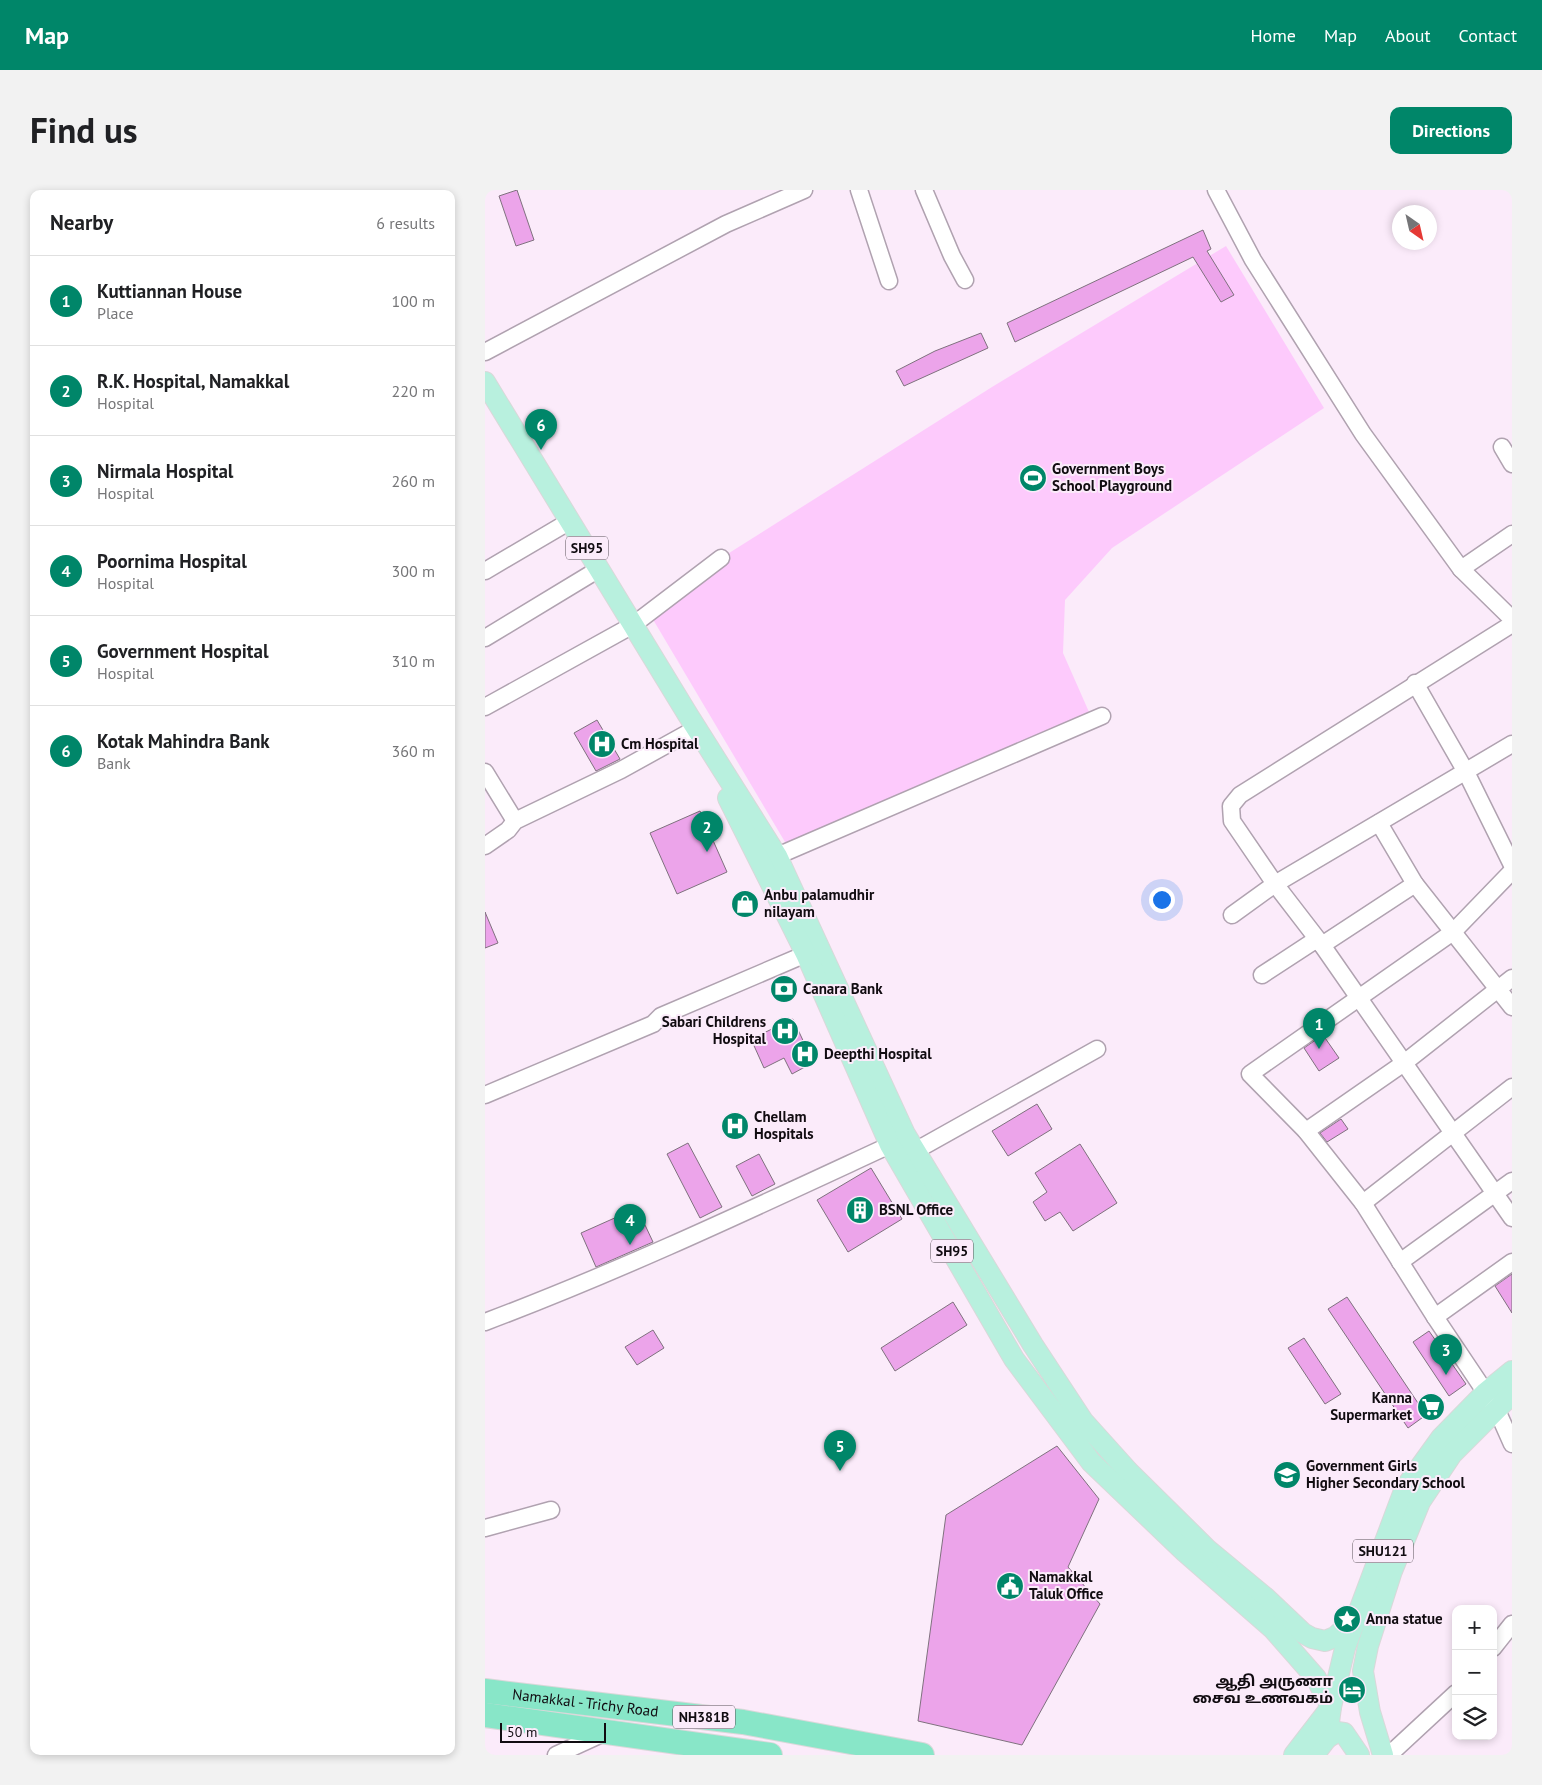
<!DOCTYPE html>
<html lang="en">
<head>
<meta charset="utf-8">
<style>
  :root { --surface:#fff; --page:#f2f2f2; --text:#202124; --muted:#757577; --line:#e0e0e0; --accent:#008669 }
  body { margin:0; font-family:"PT Sans","Noto Sans Tamil",sans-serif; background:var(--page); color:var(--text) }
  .controls { position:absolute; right:15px; bottom:15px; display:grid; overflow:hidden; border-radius:10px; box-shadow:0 2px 8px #0003 }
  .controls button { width:45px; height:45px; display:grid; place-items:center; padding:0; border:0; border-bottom:1px solid var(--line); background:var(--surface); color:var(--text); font:25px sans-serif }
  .compass { position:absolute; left:907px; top:15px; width:45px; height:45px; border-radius:50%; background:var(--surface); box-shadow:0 2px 8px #0003; rotate:146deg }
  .scale { position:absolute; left:15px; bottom:12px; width:106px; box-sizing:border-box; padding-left:5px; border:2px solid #110c11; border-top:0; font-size:14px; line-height:18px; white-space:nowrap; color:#110c11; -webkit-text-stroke:4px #fbebfa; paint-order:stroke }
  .you { position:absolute; left:676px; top:709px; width:18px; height:18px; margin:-12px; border:4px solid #fff; border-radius:50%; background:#1a73e8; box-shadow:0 0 0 8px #1a73e833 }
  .badge { display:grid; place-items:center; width:32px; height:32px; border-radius:50%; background:var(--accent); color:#fff; font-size:16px; font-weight:700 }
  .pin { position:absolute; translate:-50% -41px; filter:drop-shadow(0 1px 2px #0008) }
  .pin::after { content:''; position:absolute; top:26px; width:18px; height:15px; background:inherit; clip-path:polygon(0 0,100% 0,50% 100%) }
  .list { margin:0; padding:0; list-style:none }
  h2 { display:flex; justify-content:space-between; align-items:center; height:65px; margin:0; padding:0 20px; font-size:21px }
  h2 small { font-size:16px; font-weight:400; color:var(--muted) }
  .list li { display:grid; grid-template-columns:32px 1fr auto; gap:15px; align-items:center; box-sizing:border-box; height:90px; padding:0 20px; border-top:1px solid var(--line) }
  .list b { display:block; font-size:19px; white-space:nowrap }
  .list p { margin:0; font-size:16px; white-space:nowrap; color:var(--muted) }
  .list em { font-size:16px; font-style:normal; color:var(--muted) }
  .icon { flex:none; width:28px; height:28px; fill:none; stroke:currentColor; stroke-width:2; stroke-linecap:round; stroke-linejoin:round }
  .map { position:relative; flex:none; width:1027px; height:1565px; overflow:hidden; border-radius:10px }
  header { display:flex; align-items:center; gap:30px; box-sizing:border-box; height:70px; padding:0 25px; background:var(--accent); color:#fff }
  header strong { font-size:24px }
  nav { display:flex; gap:28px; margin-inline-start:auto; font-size:18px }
  .intro { display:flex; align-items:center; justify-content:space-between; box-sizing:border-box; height:120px; padding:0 30px }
  h1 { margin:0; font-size:35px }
  .button { padding:12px 22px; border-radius:10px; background:var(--accent); color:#fff; font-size:18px; font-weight:700 }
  main { display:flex; gap:30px; padding:0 30px }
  aside { flex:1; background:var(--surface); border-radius:10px; box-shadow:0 2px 8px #0003 }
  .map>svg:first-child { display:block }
</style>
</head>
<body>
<header>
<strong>Map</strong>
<nav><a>Home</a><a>Map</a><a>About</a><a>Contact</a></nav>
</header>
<div class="intro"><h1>Find us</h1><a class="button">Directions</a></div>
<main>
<aside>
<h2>Nearby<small>6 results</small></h2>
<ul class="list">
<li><span class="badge">1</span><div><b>Kuttiannan House</b><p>Place</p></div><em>100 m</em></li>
<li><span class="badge">2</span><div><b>R.K. Hospital, Namakkal</b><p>Hospital</p></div><em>220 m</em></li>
<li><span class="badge">3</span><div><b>Nirmala Hospital</b><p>Hospital</p></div><em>260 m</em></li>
<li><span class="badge">4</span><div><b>Poornima Hospital</b><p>Hospital</p></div><em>300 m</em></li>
<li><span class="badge">5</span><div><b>Government Hospital</b><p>Hospital</p></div><em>310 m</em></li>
<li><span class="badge">6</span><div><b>Kotak Mahindra Bank</b><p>Bank</p></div><em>360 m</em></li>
</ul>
</aside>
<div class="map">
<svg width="1027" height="1565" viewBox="0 0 1027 1565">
  <rect width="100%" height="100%" fill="#fbebfa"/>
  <!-- green -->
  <polygon fill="#fdcafc" points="741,56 839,218 627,358 580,410 578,463 604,522 303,657 160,416 507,197"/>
  <!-- building -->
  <g fill="#eca4ea" stroke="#7f717e">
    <polygon points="32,0 49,50 31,56 14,6"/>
    <polygon points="718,40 726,59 722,61 749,105 736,112 708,67 530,152 522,133"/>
    <polygon points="496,143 503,158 419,196 411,181 450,161"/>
    <polygon points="112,530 135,569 111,581 89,543"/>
    <polygon points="215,621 242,682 192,704 165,643"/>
    <polygon points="0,722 13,753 0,758"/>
    <polygon points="308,829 322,859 324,858 331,871 307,884 299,868 279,878 266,849"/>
    <polygon points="838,845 854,868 834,881 819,858"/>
    <polygon points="552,914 567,939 523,966 507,941"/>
    <polygon points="856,929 863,939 842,952 835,943"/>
    <polygon points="203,953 237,1017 215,1028 182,964"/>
    <polygon points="595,954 632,1013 588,1041 575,1022 560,1031 548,1012 562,1002 550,983"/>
    <polygon points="274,964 290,994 267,1006 251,976"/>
    <polygon points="386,978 417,1029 363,1062 332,1010"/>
    <polygon points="152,1018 168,1052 111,1077 96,1043"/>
    <polygon points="1027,1084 1027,1123 1010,1096"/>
    <polygon points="862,1107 941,1225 923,1238 843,1119"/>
    <polygon points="468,1112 482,1135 410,1181 396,1158"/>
    <polygon points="168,1140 179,1158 152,1175 140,1157"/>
    <polygon points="944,1141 981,1194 964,1206 928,1152"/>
    <polygon points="819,1148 856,1204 840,1214 803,1158"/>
    <polygon points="572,1256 614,1309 583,1377 615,1414 537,1555 433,1531 461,1325"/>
  </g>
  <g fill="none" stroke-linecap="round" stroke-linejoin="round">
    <!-- minor casing -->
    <g stroke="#b0a2b0" stroke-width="19">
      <g id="minor">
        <polyline points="374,0 404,91"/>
        <polyline points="439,0 467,66 480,90"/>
        <polyline points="731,0 768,70 878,244 976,379 1027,429"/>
        <polyline points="0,162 241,34 319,0"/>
        <polyline points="1017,257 1027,274"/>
        <polyline points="976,379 1027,344"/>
        <polyline points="0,381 85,331"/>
        <polyline points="1027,434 755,605 746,616 747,631 790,694 837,755 1027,1028"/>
        <polyline points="0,448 114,379"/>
        <polyline points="930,493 981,582 1027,675"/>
        <polyline points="0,517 148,435 236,368"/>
        <polyline points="0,582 30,631"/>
        <polyline points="894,633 930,694 1027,817"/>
        <polyline points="0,656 23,640 30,631 136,580 210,539"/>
        <polyline points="292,666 617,526"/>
        <polyline points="1027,681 968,742 765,884 821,941 878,1013 950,1127 1011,1218 1027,1254"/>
        <polyline points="747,725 790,694 1027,554"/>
        <polyline points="837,755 930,694"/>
        <polyline points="777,785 832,749"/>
        <polyline points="0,905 168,834 176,826 321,764"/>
        <polyline points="821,941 919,873 1027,788"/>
        <polyline points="430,961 612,859"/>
        <polyline points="878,1013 1027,897"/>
        <polyline points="915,1072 1027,991"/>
        <polyline points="950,1127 1027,1072"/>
        <path d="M0 1132C138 1080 271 1017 405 955L415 948"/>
        <polyline points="0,1338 66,1320"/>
        <polyline points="1008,1458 1027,1434"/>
        <polyline points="71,1565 121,1542"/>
        <polyline points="904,1565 971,1503"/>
      </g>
    </g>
    <!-- major casing -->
    <g stroke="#d9d8d9" stroke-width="22">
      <g id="major">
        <polyline points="0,192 203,525 292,666 420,944 548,1155 598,1231 643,1281 723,1360 781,1408 818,1443 827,1448 840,1451 850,1447 873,1426"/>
        <polyline points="243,608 321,764 405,955 529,1169 606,1272 700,1362 788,1439 831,1488 846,1517 842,1548 829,1565"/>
        <polyline points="842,1548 852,1542 859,1543 874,1565"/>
        <polyline points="809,1565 846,1517 860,1458 920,1298 956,1248 1000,1203 1027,1181"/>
        <polyline points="898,1565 885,1522 878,1481 883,1456 907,1381 935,1312 967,1264 1027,1204"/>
      </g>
    </g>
    <!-- highway casing -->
    <g stroke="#d9d8d9" stroke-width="26">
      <g id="highway">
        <path id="s1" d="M0 1501 258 1532 437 1565"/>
        <polyline points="0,1525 285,1565"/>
      </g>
    </g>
    <!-- minor -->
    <use href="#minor" stroke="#fff" stroke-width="16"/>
    <!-- major -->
    <use href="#major" stroke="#b8f0de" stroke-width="20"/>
    <!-- highway -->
    <use href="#highway" stroke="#88e6c8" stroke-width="24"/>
  </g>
  <!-- icons -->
  <defs>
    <g id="stadium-disc" transform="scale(1.4375)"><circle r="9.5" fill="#008669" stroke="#fbebfa"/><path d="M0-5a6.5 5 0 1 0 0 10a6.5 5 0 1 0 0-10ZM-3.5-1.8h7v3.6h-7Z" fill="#fff"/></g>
    <g id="hospital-disc" transform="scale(1.4375)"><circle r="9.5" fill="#008669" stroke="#fbebfa"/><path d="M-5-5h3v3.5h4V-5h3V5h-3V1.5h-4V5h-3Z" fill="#fff"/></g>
    <g id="shop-disc" transform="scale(1.4375)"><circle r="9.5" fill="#008669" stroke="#fbebfa"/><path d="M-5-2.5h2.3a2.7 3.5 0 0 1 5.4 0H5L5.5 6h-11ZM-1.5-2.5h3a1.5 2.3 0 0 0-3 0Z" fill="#fff"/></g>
    <g id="bank-disc" transform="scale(1.4375)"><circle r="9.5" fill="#008669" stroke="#fbebfa"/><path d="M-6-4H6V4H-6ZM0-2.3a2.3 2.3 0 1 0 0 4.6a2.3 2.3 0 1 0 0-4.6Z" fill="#fff"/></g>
    <g id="building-disc" transform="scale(1.4375)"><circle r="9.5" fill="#008669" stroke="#fbebfa"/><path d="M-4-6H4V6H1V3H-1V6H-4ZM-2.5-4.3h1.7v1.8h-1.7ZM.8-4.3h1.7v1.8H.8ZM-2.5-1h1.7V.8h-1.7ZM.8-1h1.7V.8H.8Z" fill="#fff"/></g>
    <g id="supermarket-disc" transform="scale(1.4375)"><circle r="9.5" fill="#008669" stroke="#fbebfa"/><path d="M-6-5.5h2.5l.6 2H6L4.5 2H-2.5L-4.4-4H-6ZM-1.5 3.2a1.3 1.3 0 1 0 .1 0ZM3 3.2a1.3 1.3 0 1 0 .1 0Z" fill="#fff"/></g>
    <g id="school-disc" transform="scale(1.4375)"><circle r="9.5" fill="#008669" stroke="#fbebfa"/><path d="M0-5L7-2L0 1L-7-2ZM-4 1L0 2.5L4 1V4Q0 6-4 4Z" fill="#fff"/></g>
    <g id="civic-disc" transform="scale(1.4375)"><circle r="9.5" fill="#008669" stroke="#fbebfa"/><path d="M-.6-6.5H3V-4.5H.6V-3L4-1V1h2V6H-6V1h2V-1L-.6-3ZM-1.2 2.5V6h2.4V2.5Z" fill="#fff"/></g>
    <g id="sight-disc" transform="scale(1.4375)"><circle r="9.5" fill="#008669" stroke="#fbebfa"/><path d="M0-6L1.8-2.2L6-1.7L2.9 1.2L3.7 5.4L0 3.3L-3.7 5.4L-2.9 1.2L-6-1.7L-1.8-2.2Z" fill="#fff"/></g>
    <g id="hotel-disc" transform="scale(1.4375)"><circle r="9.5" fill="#008669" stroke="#fbebfa"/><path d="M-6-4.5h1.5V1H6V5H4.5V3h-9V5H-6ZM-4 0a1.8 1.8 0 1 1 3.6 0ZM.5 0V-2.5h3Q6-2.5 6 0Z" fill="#fff"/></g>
  </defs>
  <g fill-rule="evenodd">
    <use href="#stadium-disc" x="548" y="288"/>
    <use href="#hospital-disc" x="117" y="554"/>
    <use href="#shop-disc" x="260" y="714"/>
    <use href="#bank-disc" x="299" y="799"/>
    <use href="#hospital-disc" x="300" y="841"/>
    <use href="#hospital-disc" x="320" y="864"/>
    <use href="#hospital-disc" x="250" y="936"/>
    <use href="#building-disc" x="375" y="1020"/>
    <use href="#supermarket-disc" x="946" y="1217"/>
    <use href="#school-disc" x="802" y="1285"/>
    <use href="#civic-disc" x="525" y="1396"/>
    <use href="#sight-disc" x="862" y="1429"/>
    <use href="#hotel-disc" x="867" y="1500"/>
  </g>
  <g text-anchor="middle" stroke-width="4" stroke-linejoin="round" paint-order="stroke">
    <!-- shield labels -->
    <g fill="#fbebfa" stroke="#574f57" stroke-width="1">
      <rect x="81" y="346.5" width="42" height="23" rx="4"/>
      <rect x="446" y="1049.5" width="42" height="23" rx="4"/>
      <rect x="868" y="1349.5" width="60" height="23" rx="4"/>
      <rect x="188" y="1515.5" width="62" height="23" rx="4"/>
    </g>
    <g font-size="14" font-weight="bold" fill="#110c11">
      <text x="102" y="363">SH95</text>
      <text x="467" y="1066">SH95</text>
      <text x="898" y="1366">SHU121</text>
      <text x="219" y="1532">NH381B</text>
    </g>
    <!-- poi labels -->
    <g font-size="15" font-weight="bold" fill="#110c11" stroke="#fbebfa" text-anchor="start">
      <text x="567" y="284">Government Boys<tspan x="567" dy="17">School Playground</tspan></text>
      <text x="136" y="559">Cm Hospital</text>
      <text x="279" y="710">Anbu palamudhir<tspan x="279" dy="17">nilayam</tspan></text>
      <text x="318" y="804">Canara Bank</text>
      <text x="281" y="837" text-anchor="end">Sabari Childrens<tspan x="281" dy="17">Hospital</tspan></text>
      <text x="339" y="869">Deepthi Hospital</text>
      <text x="269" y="932">Chellam<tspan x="269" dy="17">Hospitals</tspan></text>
      <text x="394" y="1025">BSNL Office</text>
      <text x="927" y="1213" text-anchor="end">Kanna<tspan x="927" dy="17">Supermarket</tspan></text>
      <text x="821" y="1281">Government Girls<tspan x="821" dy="17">Higher Secondary School</tspan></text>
      <text x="544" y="1392">Namakkal<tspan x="544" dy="17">Taluk Office</tspan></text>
      <text x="881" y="1434">Anna statue</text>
      <text x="848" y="1496" text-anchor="end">ஆதி அருணா<tspan x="848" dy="17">சைவ உணவகம்</tspan></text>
    </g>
    <!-- street labels -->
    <g font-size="15" fill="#110c11" stroke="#fbebfa">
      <text dy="5" stroke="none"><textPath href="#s1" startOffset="101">Namakkal - Trichy Road</textPath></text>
    </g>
  </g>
</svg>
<div class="controls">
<button>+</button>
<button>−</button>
<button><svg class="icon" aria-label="layers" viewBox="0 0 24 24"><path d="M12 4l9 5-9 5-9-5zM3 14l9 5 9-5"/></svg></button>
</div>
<svg class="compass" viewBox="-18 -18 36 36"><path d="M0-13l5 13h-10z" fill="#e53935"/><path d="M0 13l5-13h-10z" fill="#757577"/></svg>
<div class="scale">50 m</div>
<div class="you"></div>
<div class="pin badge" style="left:834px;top:859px">1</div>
<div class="pin badge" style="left:222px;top:662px">2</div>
<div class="pin badge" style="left:961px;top:1185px">3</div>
<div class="pin badge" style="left:145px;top:1055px">4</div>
<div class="pin badge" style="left:355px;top:1281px">5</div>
<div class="pin badge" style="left:56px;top:260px">6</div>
</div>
</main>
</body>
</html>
